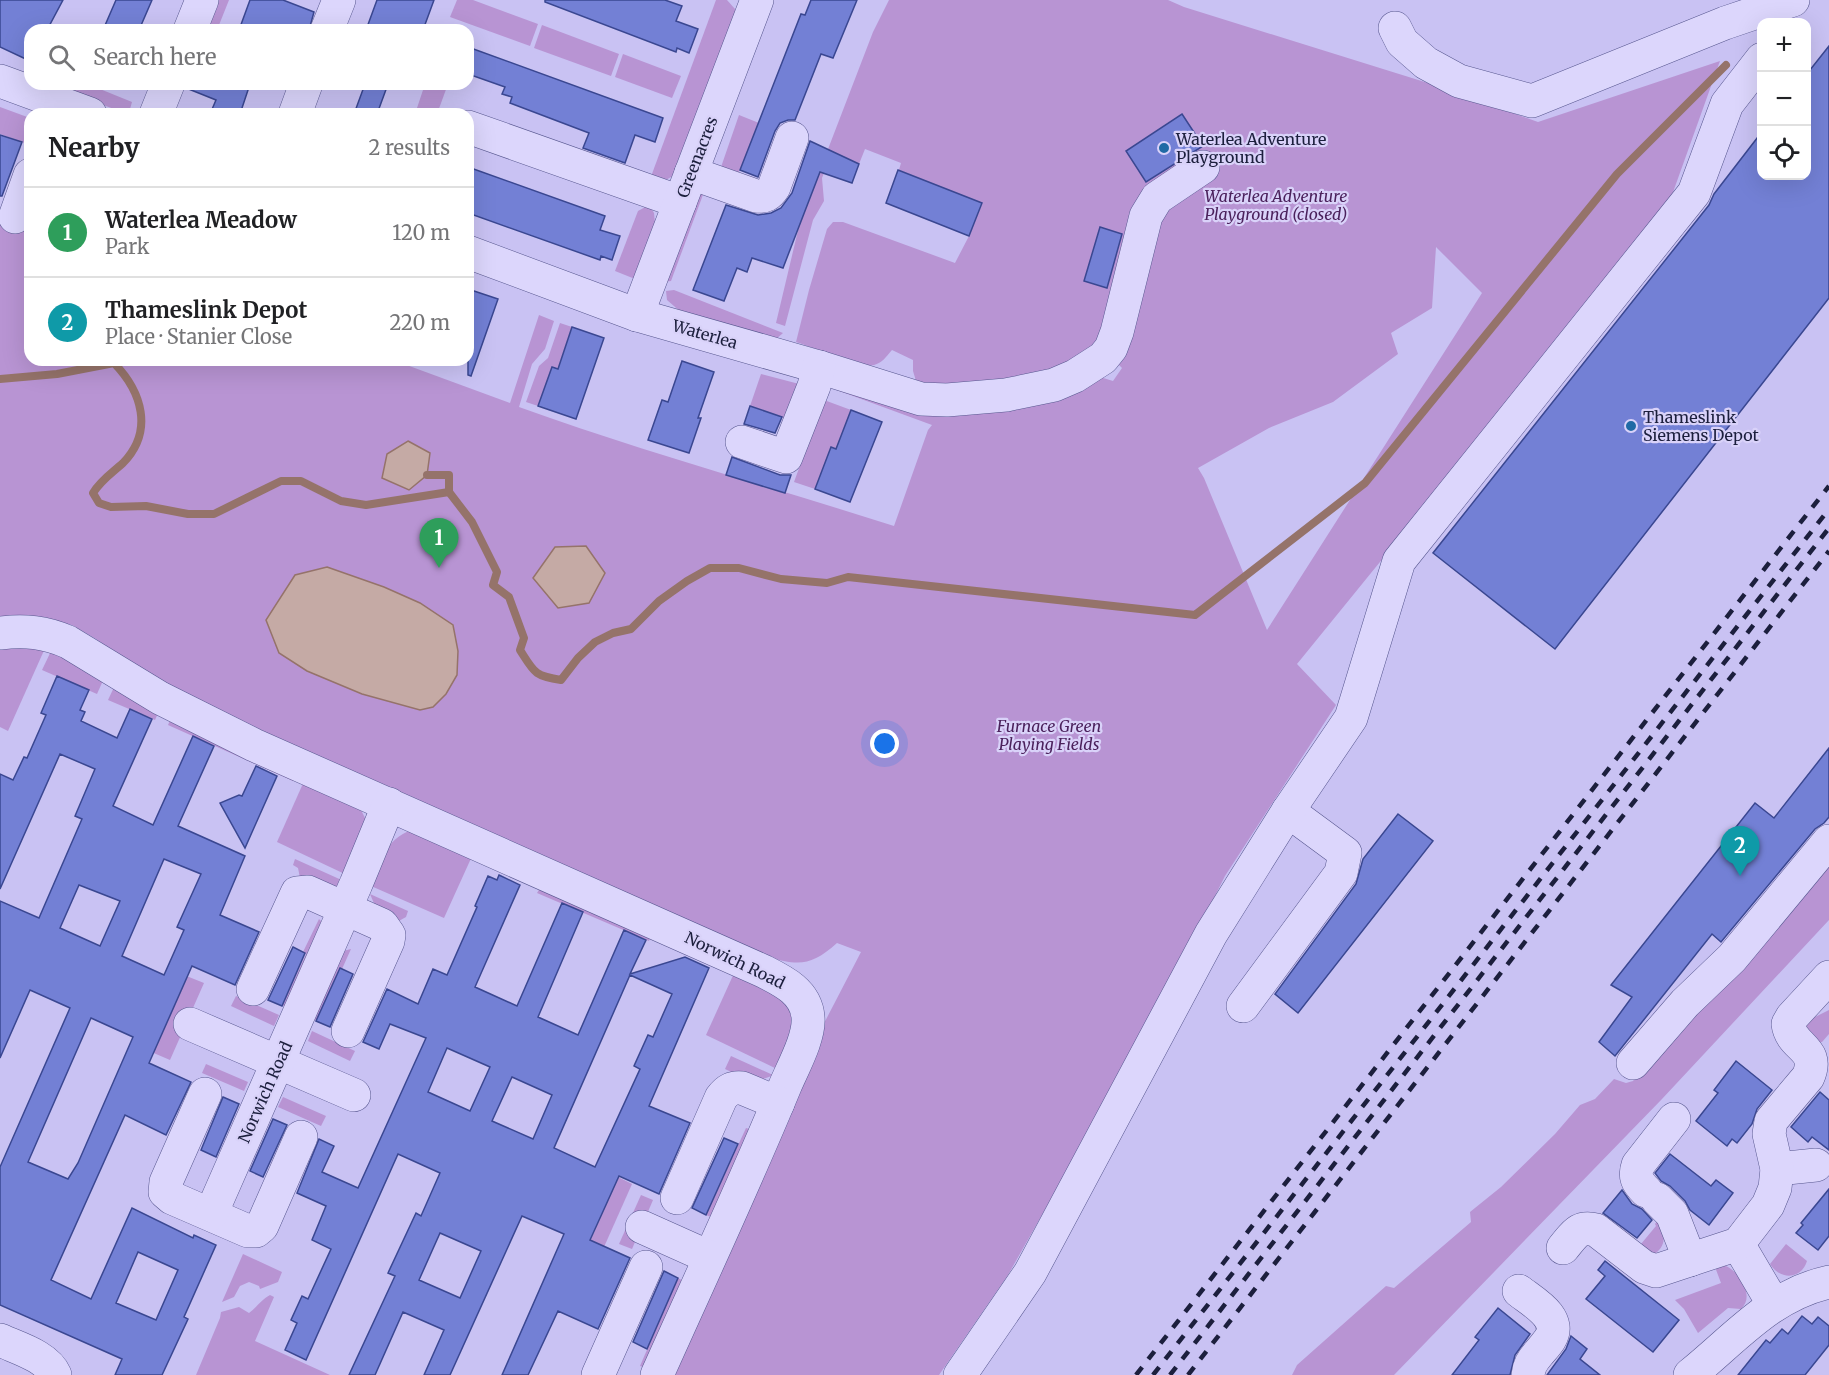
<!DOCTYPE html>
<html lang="en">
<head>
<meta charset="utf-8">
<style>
  :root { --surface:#fff; --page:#f6f6f6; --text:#202124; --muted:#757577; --line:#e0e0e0; --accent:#7c3aed }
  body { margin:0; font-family:Merriweather,serif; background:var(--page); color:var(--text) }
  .controls { position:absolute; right:18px; top:18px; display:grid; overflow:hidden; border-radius:12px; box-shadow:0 6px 24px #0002 }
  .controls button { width:54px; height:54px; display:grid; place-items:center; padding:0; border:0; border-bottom:2px solid var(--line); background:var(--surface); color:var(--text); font:30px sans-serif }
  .you { position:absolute; left:885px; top:744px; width:21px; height:21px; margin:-15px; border:4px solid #fff; border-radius:50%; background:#1a73e8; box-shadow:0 0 0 9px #1a73e833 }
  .badge { display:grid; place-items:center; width:39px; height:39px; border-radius:50%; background:var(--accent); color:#fff; font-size:20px; font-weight:700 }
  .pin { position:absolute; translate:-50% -50px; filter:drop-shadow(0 2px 3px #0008) }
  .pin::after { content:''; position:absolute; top:32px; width:21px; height:18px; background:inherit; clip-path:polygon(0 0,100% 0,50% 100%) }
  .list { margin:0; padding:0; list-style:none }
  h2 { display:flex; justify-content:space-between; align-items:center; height:78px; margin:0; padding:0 24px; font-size:26px }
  h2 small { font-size:20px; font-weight:400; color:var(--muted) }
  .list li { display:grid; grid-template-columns:39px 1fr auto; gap:18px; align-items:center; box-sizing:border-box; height:90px; padding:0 24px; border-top:2px solid var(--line) }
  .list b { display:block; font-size:22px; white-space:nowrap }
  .list p { margin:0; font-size:20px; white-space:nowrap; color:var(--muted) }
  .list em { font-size:20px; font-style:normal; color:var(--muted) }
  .icon { flex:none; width:33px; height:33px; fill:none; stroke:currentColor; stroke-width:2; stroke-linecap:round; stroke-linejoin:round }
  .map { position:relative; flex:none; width:1829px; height:1375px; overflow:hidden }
  .search { position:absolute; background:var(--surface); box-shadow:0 6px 24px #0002; left:24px; top:24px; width:450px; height:66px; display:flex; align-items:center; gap:15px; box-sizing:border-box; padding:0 21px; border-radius:18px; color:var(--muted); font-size:22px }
  .panel { position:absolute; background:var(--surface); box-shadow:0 6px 24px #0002; left:24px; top:108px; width:450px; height:258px; border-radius:18px }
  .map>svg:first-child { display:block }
</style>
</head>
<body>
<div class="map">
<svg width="1829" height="1375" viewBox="0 0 1829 1375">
  <rect width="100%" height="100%" fill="#c9c2f3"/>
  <!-- green -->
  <g fill="#b894d3" fill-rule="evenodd">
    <polygon points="216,0 229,0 217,30 202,30"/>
    <polygon points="457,0 473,0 538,24 530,46 450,17"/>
    <polygon points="716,0 727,0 735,9 735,22 673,176 664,181 649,182"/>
    <path d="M889 0H1168L1184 7 1444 88 1538 122 1720 61 1667 209 1297 664 1336 705 1225 876 1154 1017 1008 1275 939 1375H667L819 1033 861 952 837 943C811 966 800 966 767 957L227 717 140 670 96 639 72 625 54 621 0 620V214L30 225V360H393L510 403 539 315 554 321 545 349 532 364 519 407C643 452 769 486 894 526L928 430 932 425 834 389 921 412 1100 377 1113 381 1122 368 1118 364 1109 328 1077 365 951 391 916 381 913 371V360L892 350C886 357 882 363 874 365 860 368 812 347 796 342L809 290 827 229 833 222H843L955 263 969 236 982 204 899 170 901 163 865 149 859 164 824 173 822 178 824 201 813 220 785 326 776 323 800 222 873 32ZM1436 247 1482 293 1267 630 1204 478 1198 468 1269 428 1333 402 1398 354 1391 333 1432 308Z"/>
    <polygon points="542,25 619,54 611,76 534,48"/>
    <polygon points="623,54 681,76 672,98 615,77"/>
    <polygon points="47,84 95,87 132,102 130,109 114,109"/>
    <polygon points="425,84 448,84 437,114 415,114"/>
    <polygon points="0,107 30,118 30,145 0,134"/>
    <polygon points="739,115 759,123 737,177 720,170"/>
    <polygon points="704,192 671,281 664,282 695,199"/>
    <polygon points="649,205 654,213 655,223 635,279 615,271 638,211"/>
    <polygon points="674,290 783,333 775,340 682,313 667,300 666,291"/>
    <polygon points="560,323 572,327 558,369 552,367 538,406 526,402 539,366 548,358"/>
    <polygon points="761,374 803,385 792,421 750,406"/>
    <polygon points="824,400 851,410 836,449 831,448 815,489 794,482"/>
    <polygon points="0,646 46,646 8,731 0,727"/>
    <polygon points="53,647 105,676 97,694 42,670"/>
    <polygon points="116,683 159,711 155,720 108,700"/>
    <polygon points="171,718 295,775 293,781 168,725"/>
    <polygon points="305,779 361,810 366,820 349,876 277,842"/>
    <path d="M412 830 473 854 444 918 371 886C380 863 385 839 412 830Z"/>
    <polygon points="1829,858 1829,920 1662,1099 1394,1375 1292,1375 1297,1365 1386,1286 1394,1288 1471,1222 1470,1212 1501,1187 1555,1134 1580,1105 1595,1099 1614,1079 1626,1083 1633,1081 1681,1019"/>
    <polygon points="295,859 346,882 335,890 300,878 298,868 293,865"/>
    <polygon points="542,885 652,933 649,941 537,893"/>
    <polygon points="370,894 408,911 406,917 397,922 376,908"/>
    <polygon points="319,919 325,925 290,1005 282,1006 306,954 303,952"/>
    <polygon points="351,949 342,969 339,969 316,1021 311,1013 339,952"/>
    <polygon points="735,971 770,987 796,1015 779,1070 706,1035"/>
    <polygon points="179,973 204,983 170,1060 149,1051 156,1047 184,984"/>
    <polygon points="236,996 279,1015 274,1026 231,1006"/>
    <polygon points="1829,1010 1829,1034 1822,1042 1815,1043 1800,1032 1805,1022"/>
    <polygon points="312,1031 355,1051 350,1061 308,1041"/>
    <path d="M731 1056 773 1075C755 1085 742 1077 725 1069Z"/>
    <polygon points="206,1064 248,1082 244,1091 202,1073"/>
    <polygon points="283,1097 326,1116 321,1126 278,1107"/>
    <polygon points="746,1128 752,1130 713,1218 706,1215"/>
    <polygon points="618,1177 632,1184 604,1247 590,1241"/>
    <polygon points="641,1195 653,1200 632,1249 619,1244"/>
    <path d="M1660 1217C1664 1234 1669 1245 1652 1256L1636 1250 1656 1226 1655 1224Z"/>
    <path d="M1786 1244 1807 1261C1801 1280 1780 1280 1770 1264Z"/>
    <polygon points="243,1254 282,1272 278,1282 260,1289 259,1286 249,1282 240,1286 234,1297 222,1302"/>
    <path d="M1723 1265C1738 1269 1756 1296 1741 1309L1728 1308 1698 1333 1684 1309 1675 1300 1721 1283 1715 1267Z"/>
    <polygon points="678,1278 685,1282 648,1369 640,1366"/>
    <path d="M270 1295 274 1297 255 1341 330 1375H196L220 1318 221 1312 239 1307 249 1313C257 1307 261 1300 270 1295Z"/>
  </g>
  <!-- water -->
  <g fill="#c5aaa5" stroke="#95736a" stroke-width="1.5">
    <polygon points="408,441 430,453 427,475 409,490 382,478 387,454"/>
    <polygon points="586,546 605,573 589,603 558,608 533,578 555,547"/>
    <polygon points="327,567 384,587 420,603 453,625 458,651 457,675 446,694 433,707 420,710 362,694 307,671 279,653 266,620 295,575"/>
  </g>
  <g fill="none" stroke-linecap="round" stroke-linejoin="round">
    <!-- stream -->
    <g stroke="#95736a" stroke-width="8">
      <path d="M0 379 57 374 114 363C142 392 154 431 123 463 112 473 101 480 93 493L99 503 111 507 146 506 188 514H214L281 481H301L341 501 366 505 449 492"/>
      <path d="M427 475H449V492L472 522 497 572 493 585 509 597 524 638 520 650C534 672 534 676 561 680L578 658 595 642 613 633 631 629 659 601 687 581 710 568H739L781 579 827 583 848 577 1195 615 1365 483 1617 174 1726 65"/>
    </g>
  </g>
  <!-- building -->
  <g fill="#7380d5" stroke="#3a4791" stroke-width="1.5" fill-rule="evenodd">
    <polygon points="0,0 63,0 47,30 30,30 30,61 0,47"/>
    <polygon points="116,0 152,0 139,30 103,30"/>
    <polygon points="250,0 283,0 314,12 309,30 239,30"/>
    <polygon points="377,0 434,0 423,30 366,30"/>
    <polygon points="545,0 665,0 682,6 676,21 698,29 689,53 677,48 676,52 545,2"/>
    <polygon points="811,0 857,0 833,58 821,54 795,120 788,120 780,123 775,131 758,177 740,170 801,14 805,15"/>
    <polygon points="1829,46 1829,298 1555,649 1433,553 1709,205 1714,194 1761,133 1761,176 1806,176 1806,75"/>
    <polygon points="468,47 663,118 655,142 635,135 625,163 583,148 589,133 510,103 512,97 502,94 505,87 468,74"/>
    <polygon points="186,84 250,84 240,114 210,114 216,100 186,88"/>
    <polygon points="365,84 388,84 377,114 354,114"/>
    <polygon points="1182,114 1203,146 1146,182 1126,151"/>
    <polygon points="0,135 22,142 2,196 0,196"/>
    <polygon points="810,141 859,164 852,183 820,172 783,268 752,258 747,272 737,268 724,301 693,290 726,205 758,215 771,213 781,208 792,193"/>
    <polygon points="468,167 605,216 600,230 620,236 612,260 601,256 600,260 468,213"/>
    <polygon points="898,170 982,203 969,236 886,203"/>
    <polygon points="1100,227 1122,234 1107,288 1084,281"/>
    <polygon points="468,289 498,299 471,376 468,375"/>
    <polygon points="572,327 604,338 576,419 538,406 552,367 558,369"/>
    <polygon points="682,361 714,372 698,418 701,418 689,453 648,440 662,400 668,402"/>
    <polygon points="750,406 782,417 775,433 744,424"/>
    <polygon points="851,410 882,422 850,502 815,489 831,447 836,449"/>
    <polygon points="732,457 780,475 791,475 785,493 726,475"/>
    <path d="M57 676 89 690 80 710 85 712 81 721 117 738 130 709 152 719 113 806 153 825 193 736 214 746 178 826 245 856 220 915 259 932 235 985 192 966 149 1063 191 1082 166 1135 125 1115 51 1280 91 1299 132 1208 193 1238 194 1235 216 1245 184 1317 188 1319 162 1375H115L122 1359 0 1305V1167L70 1008 30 990 0 1058V901L39 918 82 819 75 816 95 769 60 754 0 889V774L13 780 24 757 27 758 46 715 41 713ZM164 859 201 874 177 927 184 930 164 975 122 956ZM79 885 120 901 100 946 60 928ZM91 1018 133 1037 78 1163 68 1179 28 1162ZM138 1252 178 1270 156 1320 116 1303Z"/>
    <polygon points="1829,748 1829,817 1824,823 1815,829 1721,942 1712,934 1615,1056 1599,1042 1632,997 1611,985 1755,803 1774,818"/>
    <polygon points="256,766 277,776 245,848 220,803 239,795 242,796"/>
    <polygon points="1398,814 1433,841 1298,1013 1275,994 1356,884 1363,859"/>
    <path d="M499 875 520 885 475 987 517 1006 562 903 583 912 538 1017 578 1035 624 930 646 940 630 974 685 957 709 968 649 1106 690 1123 659 1194 619 1176 605 1207 590 1240 630 1258 598 1329 558 1311 528 1375H502L564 1234 522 1216 450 1375H424L444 1330 403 1312 375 1375H349L395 1276 388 1273 416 1213 421 1216 440 1173 398 1154 306 1360 285 1350 297 1323 291 1320 302 1296 308 1299 331 1249 312 1240 326 1206 297 1193 319 1139 334 1146 322 1172 358 1188 426 1038 390 1024 379 1049 363 1042 387 989 418 1004 433 969 447 975 477 907 475 906 488 876 497 880ZM630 975 672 994 653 1037 648 1035 634 1066 640 1069 595 1167 554 1148ZM447 1048 490 1067 470 1111 428 1092ZM512 1077 552 1095 533 1139 492 1121ZM440 1233 481 1251 460 1298 419 1280Z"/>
    <polygon points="293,947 305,953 282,1006 268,1000"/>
    <polygon points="340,968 353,974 330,1027 316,1021"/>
    <polygon points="1736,1061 1772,1090 1757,1109 1752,1124 1737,1143 1732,1139 1727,1146 1696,1121 1718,1093 1714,1090"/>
    <polygon points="1820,1092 1829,1100 1829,1150 1812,1137 1808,1142 1791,1127"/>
    <polygon points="223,1097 239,1104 216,1157 201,1150"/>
    <polygon points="273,1119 287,1125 263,1177 250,1171"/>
    <polygon points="724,1138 738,1144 706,1215 692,1208"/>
    <polygon points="1670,1154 1711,1186 1716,1180 1733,1193 1709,1225 1690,1210 1685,1201 1670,1186 1661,1181 1655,1173"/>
    <polygon points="1829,1189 1829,1236 1818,1250 1796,1233 1803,1225 1801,1223"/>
    <polygon points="1622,1190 1632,1204 1642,1209 1652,1220 1637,1238 1603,1213"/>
    <polygon points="1605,1261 1679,1320 1653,1352 1586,1299 1605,1276 1598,1270"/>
    <polygon points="664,1271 678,1278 647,1349 633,1342"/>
    <polygon points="1498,1308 1530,1334 1515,1355 1510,1375 1452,1375 1479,1340 1475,1337"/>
    <polygon points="1802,1316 1812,1324 1818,1317 1829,1326 1829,1345 1805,1375 1738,1375 1766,1340 1770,1343 1782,1329 1788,1334"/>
    <polygon points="1571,1336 1587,1349 1580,1359 1600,1375 1547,1375 1566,1349"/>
  </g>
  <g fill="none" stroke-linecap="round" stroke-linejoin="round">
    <!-- minor casing -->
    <g stroke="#57578f" stroke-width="34">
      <g id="minor">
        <polyline points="1395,28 1402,42 1426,63 1459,81 1532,101 1725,23 1793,0"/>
        <polyline points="190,30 202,0"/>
        <polyline points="327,30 339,0"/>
        <polyline points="0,81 90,114"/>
        <polyline points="156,114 168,84"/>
        <polyline points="295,114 306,84"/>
        <polyline points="468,127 680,202"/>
        <path d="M691 173 756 196C765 197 769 195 774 187L792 138"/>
        <polyline points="15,217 30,175"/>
        <polyline points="468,252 637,315 819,367 921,399 947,400 1006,395 1054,385 1075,376 1103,358 1111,348 1117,332 1146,216 1157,198 1203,167"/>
        <polyline points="637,315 757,0"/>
        <polyline points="742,442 786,457 814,386 819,367"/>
        <path d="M0 633C25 630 45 632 68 642L160 698 254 745 763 971C783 981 806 992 808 1017 810 1037 793 1067 785 1086 745 1183 700 1279 657 1375"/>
        <polyline points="253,989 297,893 308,892 382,925 389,935 388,941 348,1031"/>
        <polyline points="1243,1006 1341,873 1345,853 1288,811"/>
        <polyline points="190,1024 354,1095"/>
        <polyline points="1633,1063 1685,1003 1732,958 1829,841"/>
        <polyline points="205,1094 166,1182 165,1192 172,1198 248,1231 256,1231 262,1226 301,1137"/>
        <polyline points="1777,1169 1816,1165"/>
        <path d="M1646 1191C1637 1182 1634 1177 1638 1165L1674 1119"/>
        <path d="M677 1198 721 1098C727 1090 732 1087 742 1088L778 1103"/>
        <polyline points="1657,1199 1672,1214 1690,1260"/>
        <polyline points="211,1214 356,884 389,804"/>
        <polyline points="642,1227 709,1257"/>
        <polyline points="1738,1244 1774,1305"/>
        <path d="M1563 1248C1574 1235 1578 1225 1596 1230L1644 1267 1656 1271 1738 1244 1768 1205 1775 1188 1777 1169 1769 1134 1771 1121 1808 1077C1821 1048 1791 1048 1788 1024L1792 1017 1829 977"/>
        <path d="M1519 1291C1533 1302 1563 1318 1550 1339 1547 1344 1542 1349 1538 1354 1532 1361 1529 1366 1528 1375"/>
        <path d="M0 1340C17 1348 47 1356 55 1375"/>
        <polyline points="598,1375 646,1267"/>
        <polyline points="960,1375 1030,1273 1211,934 1288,811 1351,718 1399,561 1694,193 1727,104 1762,59"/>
        <path d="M1690 1375C1735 1339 1770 1295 1829 1282"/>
      </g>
    </g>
    <!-- minor -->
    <use href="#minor" stroke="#dcd6fc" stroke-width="33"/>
    <!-- rail -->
    <g stroke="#1c1f3d" stroke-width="4.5" stroke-dasharray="10 10" stroke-linecap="butt">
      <polyline points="1136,1375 1829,486"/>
      <polyline points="1153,1375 1829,509"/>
      <polyline points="1170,1375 1829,528"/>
      <polyline points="1188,1375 1829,551"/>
    </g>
  </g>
  <!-- markers -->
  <g fill="#206aa5" stroke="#d9d2f9" stroke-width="2">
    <circle cx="1164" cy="148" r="6"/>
    <circle cx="1631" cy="426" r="6"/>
  </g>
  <g text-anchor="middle" stroke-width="4.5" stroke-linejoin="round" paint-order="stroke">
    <!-- poi labels -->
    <g font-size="16" fill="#1c1f3d" stroke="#d9d2f9" text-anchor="start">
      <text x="1176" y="145">Waterlea Adventure<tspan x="1176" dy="18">Playground</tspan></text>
      <text x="1643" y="423">Thameslink<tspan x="1643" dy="18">Siemens Depot</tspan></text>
    </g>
    <!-- street labels -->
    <g font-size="16" fill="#1c1f3d" stroke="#d9d2f9">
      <text transform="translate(697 157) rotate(-69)" y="6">Greenacres</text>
      <text transform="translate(705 334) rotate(16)" y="6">Waterlea</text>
      <text transform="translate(735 960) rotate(26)" y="6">Norwich Road</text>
      <text transform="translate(265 1092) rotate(-66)" y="6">Norwich Road</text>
    </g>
    <!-- park labels -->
    <g font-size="16" font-style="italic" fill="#4b215c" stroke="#d9d2f9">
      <text x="1276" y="202">Waterlea Adventure<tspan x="1276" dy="18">Playground (closed)</tspan></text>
      <text x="1049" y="732">Furnace Green<tspan x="1049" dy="18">Playing Fields</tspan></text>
    </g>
  </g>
</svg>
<div class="controls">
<button>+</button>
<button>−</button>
<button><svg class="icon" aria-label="locate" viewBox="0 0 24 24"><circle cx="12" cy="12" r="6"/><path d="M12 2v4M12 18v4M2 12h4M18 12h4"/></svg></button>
</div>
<div class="you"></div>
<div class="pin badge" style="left:439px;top:568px;background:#2e9e5b">1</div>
<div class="pin badge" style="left:1740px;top:876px;background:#0f9aa8">2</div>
<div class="search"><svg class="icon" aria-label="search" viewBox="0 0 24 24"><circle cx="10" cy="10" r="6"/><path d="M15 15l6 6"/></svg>Search here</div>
<section class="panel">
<h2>Nearby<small>2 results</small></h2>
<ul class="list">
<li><span class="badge" style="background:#2e9e5b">1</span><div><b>Waterlea Meadow</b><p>Park</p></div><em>120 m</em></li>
<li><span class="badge" style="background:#0f9aa8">2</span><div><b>Thameslink Depot</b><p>Place · Stanier Close</p></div><em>220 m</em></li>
</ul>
</section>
</div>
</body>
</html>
